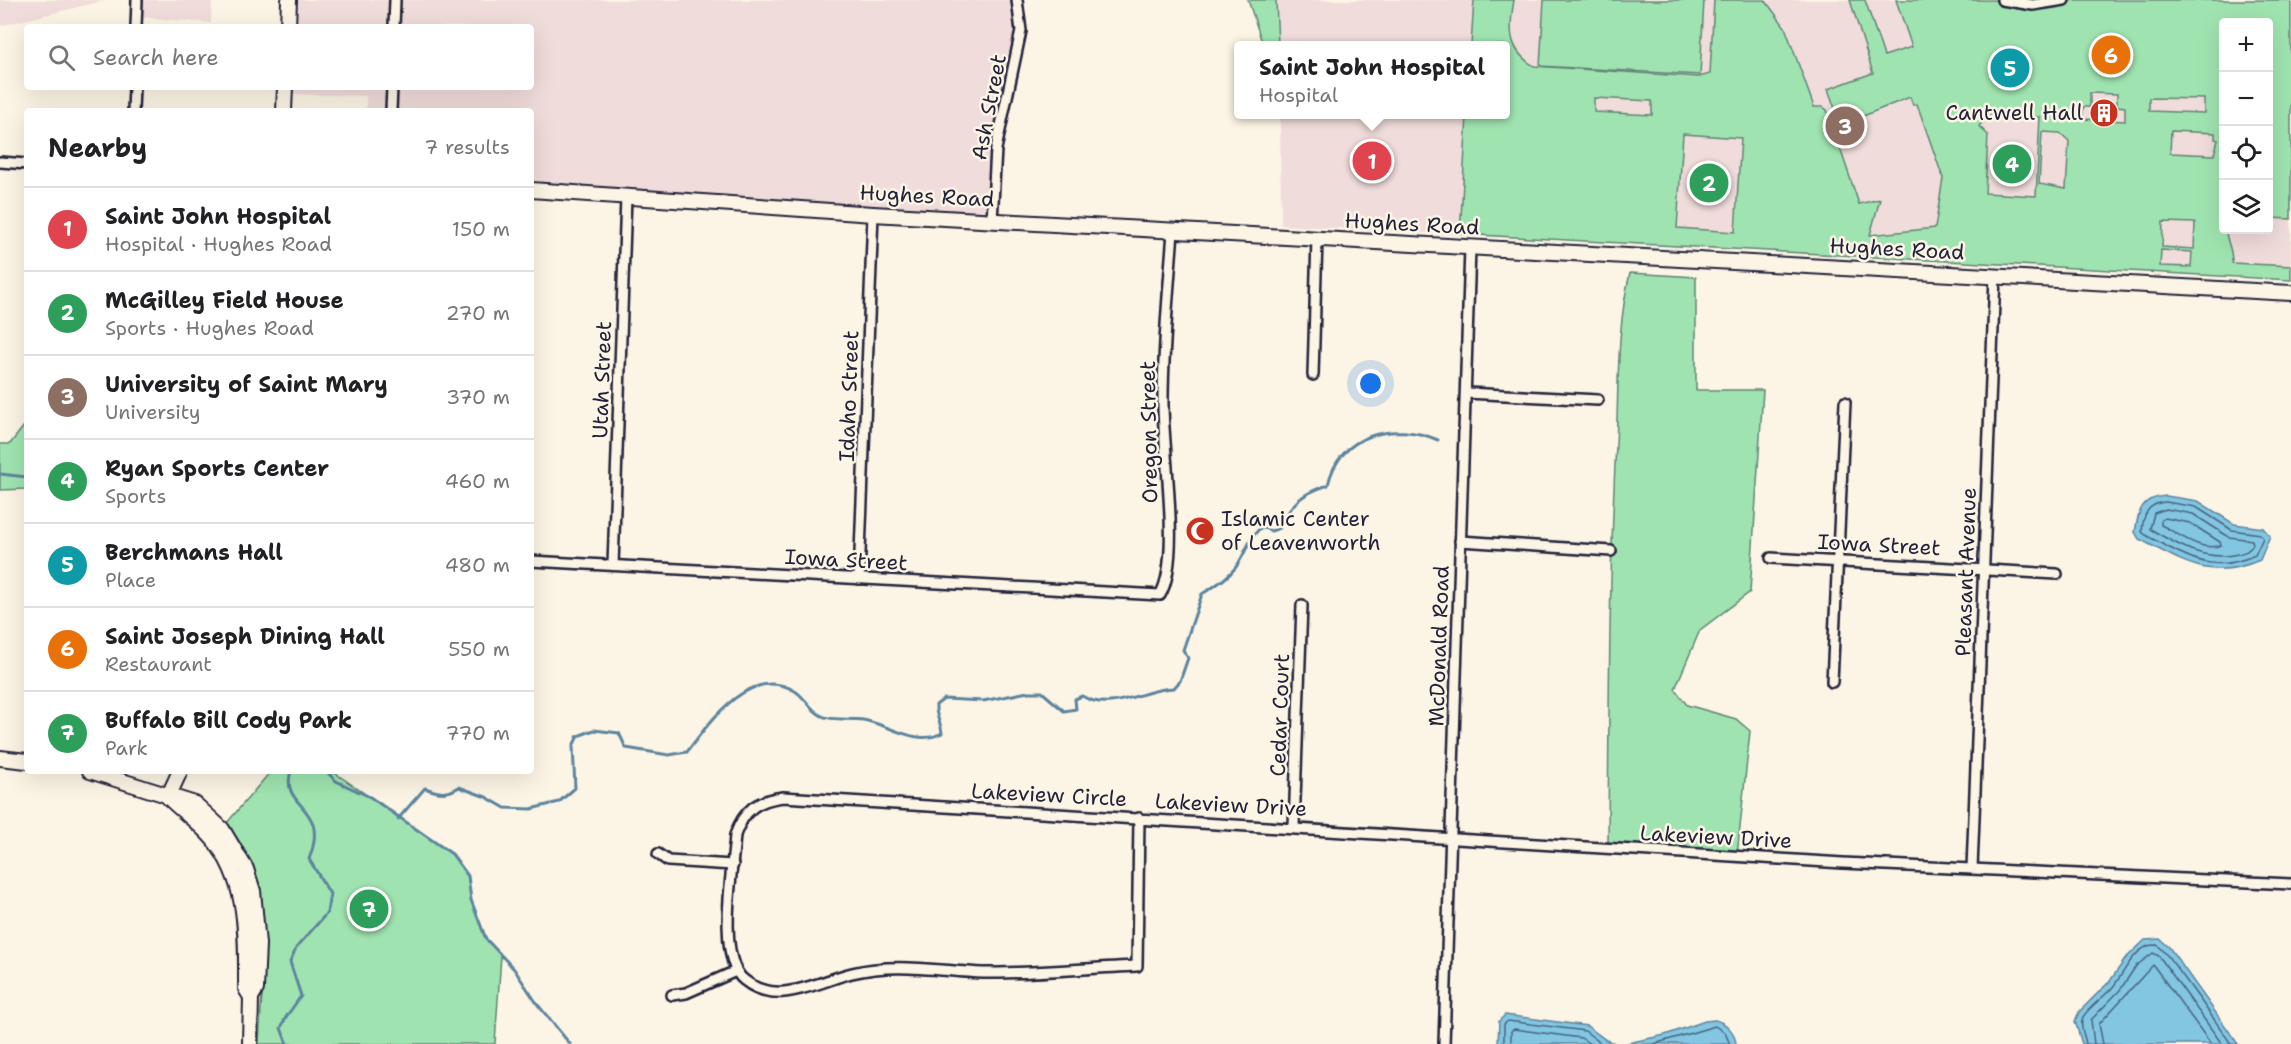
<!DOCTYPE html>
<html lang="en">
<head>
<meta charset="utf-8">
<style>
  :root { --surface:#fff; --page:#f6f6f6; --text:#202124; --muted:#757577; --line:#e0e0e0; --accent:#c8321e }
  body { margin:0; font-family:"Shantell Sans",sans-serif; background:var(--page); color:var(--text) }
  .controls { position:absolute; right:18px; top:18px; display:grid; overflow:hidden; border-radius:6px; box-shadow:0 6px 24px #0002 }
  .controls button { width:54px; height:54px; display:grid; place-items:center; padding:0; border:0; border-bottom:2px solid var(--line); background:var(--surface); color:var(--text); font:30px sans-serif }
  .you { position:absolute; left:1371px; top:384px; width:21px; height:21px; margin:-15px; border:4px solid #fff; border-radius:50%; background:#1a73e8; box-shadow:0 0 0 9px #1a73e833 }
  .badge { display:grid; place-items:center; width:39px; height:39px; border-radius:50%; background:var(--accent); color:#fff; font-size:20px; font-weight:700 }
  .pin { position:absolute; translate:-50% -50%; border:3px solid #fff; box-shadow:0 2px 6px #0006 }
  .popup { position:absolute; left:1234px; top:41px; width:276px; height:78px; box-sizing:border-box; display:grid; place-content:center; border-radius:6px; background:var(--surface); filter:drop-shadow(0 2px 4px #0005); font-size:20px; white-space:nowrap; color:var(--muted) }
  .popup b { font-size:22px; color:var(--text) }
  .popup::after { content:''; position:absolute; left:50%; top:100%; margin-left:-12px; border:12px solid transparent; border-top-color:var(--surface) }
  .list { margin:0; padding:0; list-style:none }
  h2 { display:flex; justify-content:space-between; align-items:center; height:78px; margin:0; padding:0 24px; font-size:26px }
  h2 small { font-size:20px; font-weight:400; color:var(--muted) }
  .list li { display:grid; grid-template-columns:39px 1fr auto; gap:18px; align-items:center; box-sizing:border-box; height:84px; padding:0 24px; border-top:2px solid var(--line) }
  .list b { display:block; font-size:22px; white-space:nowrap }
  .list p { margin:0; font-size:20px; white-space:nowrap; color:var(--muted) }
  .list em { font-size:20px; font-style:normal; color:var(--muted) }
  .icon { flex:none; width:33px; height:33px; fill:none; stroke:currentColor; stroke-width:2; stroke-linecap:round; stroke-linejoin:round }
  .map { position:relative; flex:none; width:2291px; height:1044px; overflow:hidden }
  .search { position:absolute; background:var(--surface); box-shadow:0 6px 24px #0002; left:24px; top:24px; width:510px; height:66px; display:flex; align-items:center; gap:15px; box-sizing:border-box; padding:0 21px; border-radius:6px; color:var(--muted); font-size:22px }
  .panel { position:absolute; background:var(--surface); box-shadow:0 6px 24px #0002; left:24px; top:108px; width:510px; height:666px; border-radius:6px }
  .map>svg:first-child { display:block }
</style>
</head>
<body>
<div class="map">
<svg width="2291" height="1044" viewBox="0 0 2291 1044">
  <rect width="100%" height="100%" fill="#fcf5e5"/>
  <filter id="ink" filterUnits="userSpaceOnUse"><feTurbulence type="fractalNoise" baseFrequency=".0167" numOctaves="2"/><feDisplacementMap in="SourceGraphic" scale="12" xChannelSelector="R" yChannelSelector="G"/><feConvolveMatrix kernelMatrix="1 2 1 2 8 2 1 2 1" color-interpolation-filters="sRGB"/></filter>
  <g filter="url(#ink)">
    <!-- built -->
    <g fill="#f0dcda" fill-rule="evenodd">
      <polygon points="0,0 107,0 0,26"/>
      <polygon points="137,0 212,0 211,23 137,17"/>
      <polygon points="289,0 1017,0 1021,31 996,149 992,221 531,190 531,111 366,111 366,96 285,94 285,87 531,87 531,27 288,27"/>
      <path d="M1276 0H2291V280L1281 225 1280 115 1506 114V45H1278ZM2224 22H2268V230H2224Z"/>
    </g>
    <!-- green -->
    <g fill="#9fe4b0" stroke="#608376" stroke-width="1.5" fill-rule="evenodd">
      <polygon points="1248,0 1276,0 1278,45 1263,45"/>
      <path d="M1474 0H1514C1509 28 1507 50 1534 66L1699 77 1710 74 1714 0H1765L1785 27 1814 107H1823L1827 110 1859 204 1880 199 1870 235 1935 228 1943 178 1917 104 1913 105 1910 97 1841 125 1828 89 1873 73 1850 0H1865L1884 56 1912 47 1896 0H2291V219L2269 218 2268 22H2224V230H2226C2226 242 2233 249 2232 263L2291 266V280L1460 234 1467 115 1506 114V45H1471ZM2090 93 2117 94V106L2125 107V121L2083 119V107H2090ZM1594 98 1652 101V115L1594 112ZM2149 98 2204 99V113L2149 111ZM1990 115 2040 117 2036 196 1985 193 1988 135 1979 126ZM2171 131 2215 133V139L2218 140 2214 155 2170 153ZM2042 132 2060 133 2069 141 2066 189 2039 184ZM1683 134 1741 138 1735 232 1677 228ZM2163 222 2195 223 2194 249 2162 247ZM2161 250 2192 252 2191 267 2160 266Z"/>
      <polygon points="1544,0 1704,0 1700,75 1540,66"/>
      <path d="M1630 273 1696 277V390H1763L1750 592 1700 630 1675 689 1687 705 1736 719 1750 731 1737 856 1608 849C1609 714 1609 579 1616 445 1619 386 1616 331 1630 273Z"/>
      <polygon points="24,426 27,426 27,489 0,490 0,444 10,444"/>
      <path d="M271 771H332L452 854 468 876 471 900 486 939 501 955 495 1044H259C262 967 279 888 226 824Z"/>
    </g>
    <!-- water -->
    <g fill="#82c6e2" stroke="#5c849f" stroke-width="1.5">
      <path d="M2166 496 2198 501 2234 524 2263 528 2270 536 2260 560C2209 582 2183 561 2139 539L2135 532C2139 509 2141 498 2166 496Z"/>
      <polygon points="2160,939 2169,947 2238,1044 2082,1044 2075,1021 2079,1012 2110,981 2126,958 2145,940"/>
      <polygon points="1505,1015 1587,1026 1606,1040 1617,1044 1498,1044 1499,1021"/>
      <path d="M1715 1020C1727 1023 1735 1032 1736 1044H1623L1665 1035 1705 1021Z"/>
    </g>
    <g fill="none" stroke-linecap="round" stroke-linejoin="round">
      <!-- shore -->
      <g stroke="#48647e" stroke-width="1.5">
        <path d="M2166 502 2196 507 2232 530 2260 534 2263 538 2255 555C2220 571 2198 563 2166 546 2158 541 2148 538 2142 532 2143 514 2148 503 2166 502Z"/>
        <path d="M2166 509 2193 514 2229 537 2252 540 2253 544C2250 551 2245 552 2238 554 2205 562 2178 545 2150 529L2154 513Z"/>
        <path d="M2165 518 2190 523 2220 542 2221 545C2202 553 2178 533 2161 525V520Z"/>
        <polyline points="1504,1044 1504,1024 1508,1021 1585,1031 1602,1044"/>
        <polyline points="1511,1044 1511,1031 1514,1029 1581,1038 1590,1044"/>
        <polyline points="1654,1044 1715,1026 1725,1033 1730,1044"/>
        <path d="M2086 1044C2085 1036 2079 1026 2083 1017 2089 1007 2104 997 2112 988 2123 975 2131 953 2148 946 2149 945 2155 945 2157 945 2164 947 2223 1032 2231 1044"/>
        <polyline points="2094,1044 2091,1020 2120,990 2136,966 2153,953 2159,956 2222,1044"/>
        <polyline points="2103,1044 2099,1024 2153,965 2211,1044"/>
      </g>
      <!-- stream -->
      <g stroke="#5c849f" stroke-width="3">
        <polyline points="0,474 27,477"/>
        <polyline points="326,771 336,781 370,797 452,854 468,876 471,900 486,939 514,969 538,1005 570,1044"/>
        <path d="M398 819 425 788C438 793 447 795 459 787L486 797 505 808 531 809 559 802 575 788 573 746 578 736 594 730 619 733 626 748 669 755 687 752C710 721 751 664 795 691 805 697 810 710 822 716 832 721 851 718 863 720 888 724 917 747 942 733 941 722 935 716 936 705L944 699 983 701 1028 692H1042L1064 711 1076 709 1075 699 1082 696C1111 714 1144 688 1174 688L1180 681 1188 658 1183 650 1202 594C1214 587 1227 579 1236 567 1245 555 1250 535 1262 527L1271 531 1280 528C1291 503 1301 494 1328 485 1339 434 1393 421 1438 440"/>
        <path d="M287 1044 281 1028 286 1017 301 996 290 962 296 948 327 913 330 894 309 859C331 804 279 809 291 771"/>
      </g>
      <!-- street casing -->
      <g stroke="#22223b" stroke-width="14">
        <g id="street">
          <polyline points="2002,0 2033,5 2064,0"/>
          <polyline points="136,27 137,0"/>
          <polyline points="394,27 395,0"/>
          <polyline points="133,111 134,87"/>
          <polyline points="391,111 392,87"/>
          <polyline points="0,162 27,164"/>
          <polyline points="992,221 996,149 1021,31 1017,0"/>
          <polyline points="1313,375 1317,239"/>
          <polyline points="1467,393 1598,400"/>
          <polyline points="1460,541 1611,551"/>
          <polyline points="1771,558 2057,574"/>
          <path d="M531 561 1160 595C1182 559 1162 446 1163 400 1163 344 1169 288 1173 231"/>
          <polyline points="613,565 626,197"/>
          <polyline points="859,579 873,214"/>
          <polyline points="1832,682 1845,402"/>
          <path d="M1139 818 1137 966C1086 968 1034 974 983 973 939 971 894 962 852 973 816 982 777 1007 744 980 716 958 733 868 735 835 744 810 757 800 783 797L1843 863 2291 884"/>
          <polyline points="1294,827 1302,605"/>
          <polyline points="658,854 668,861 733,865"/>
          <polyline points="1972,869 1995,276"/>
          <polyline points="672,995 686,993 736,971"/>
          <polyline points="1444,1044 1470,248"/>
        </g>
      </g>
      <!-- secondary casing -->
      <g stroke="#22223b" stroke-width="18">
        <g id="secondary">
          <polyline points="288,27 289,0"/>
          <polyline points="284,111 285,87"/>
          <polyline points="531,190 873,214 2291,293"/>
          <polyline points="0,758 27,761"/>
          <polyline points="90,771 195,804 222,829 246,869 253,891 258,944 256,989 251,997"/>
          <polyline points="168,797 180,771"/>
          <path d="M169 798C183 812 201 824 213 839 249 883 246 936 246 989L251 997 250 1044"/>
        </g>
      </g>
      <!-- street -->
      <use href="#street" stroke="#fcf5e5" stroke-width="9"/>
      <!-- secondary -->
      <use href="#secondary" stroke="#fcf5e5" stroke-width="14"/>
    </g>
  </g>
  <!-- icons -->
  <defs>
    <g id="building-disc" transform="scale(1.5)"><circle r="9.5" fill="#c8321e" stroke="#fcf5e5"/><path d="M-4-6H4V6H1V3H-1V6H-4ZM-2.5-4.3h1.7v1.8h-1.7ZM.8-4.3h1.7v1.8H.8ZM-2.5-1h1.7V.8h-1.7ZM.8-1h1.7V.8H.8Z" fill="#fff"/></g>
    <g id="mosque-disc" transform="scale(1.5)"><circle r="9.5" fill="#c8321e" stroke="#fcf5e5"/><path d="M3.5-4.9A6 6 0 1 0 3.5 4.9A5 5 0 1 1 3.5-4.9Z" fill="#fff"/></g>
  </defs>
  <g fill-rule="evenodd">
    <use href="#building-disc" x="2104" y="113"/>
    <use href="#mosque-disc" x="1200" y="531"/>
  </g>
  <g text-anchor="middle" stroke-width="5" stroke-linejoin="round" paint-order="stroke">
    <!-- street labels -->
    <g font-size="21" fill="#22223b" stroke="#fcf5e5">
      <text transform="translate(989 107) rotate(-79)" y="7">Ash Street</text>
      <text transform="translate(927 196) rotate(3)" y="7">Hughes Road</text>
      <text transform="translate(1412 224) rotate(3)" y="7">Hughes Road</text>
      <text transform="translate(1897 249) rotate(3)" y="7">Hughes Road</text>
      <text transform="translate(602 380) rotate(-88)" y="7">Utah Street</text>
      <text transform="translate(849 396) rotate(-88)" y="7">Idaho Street</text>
      <text transform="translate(1149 432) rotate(-91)" y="7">Oregon Street</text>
      <text transform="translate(1879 545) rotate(3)" y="7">Iowa Street</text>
      <text transform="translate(846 560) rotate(3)" y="7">Iowa Street</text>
      <text transform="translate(1966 572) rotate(-88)" y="7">Pleasant Avenue</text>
      <text transform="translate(1439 646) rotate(-88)" y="7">McDonald Road</text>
      <text transform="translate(1280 715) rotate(-88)" y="7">Cedar Court</text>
      <text transform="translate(1049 795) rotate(3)" y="7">Lakeview Circle</text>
      <text transform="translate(1231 805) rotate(3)" y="7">Lakeview Drive</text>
      <text transform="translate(1716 837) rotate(3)" y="7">Lakeview Drive</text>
    </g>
    <!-- poi labels -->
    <g font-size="21" fill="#22223b" stroke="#fcf5e5" text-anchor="end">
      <text x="2083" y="120">Cantwell Hall</text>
      <text x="1221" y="526" text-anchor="start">Islamic Center<tspan x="1221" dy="24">of Leavenworth</tspan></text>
    </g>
  </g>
</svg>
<div class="controls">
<button>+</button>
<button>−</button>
<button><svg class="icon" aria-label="locate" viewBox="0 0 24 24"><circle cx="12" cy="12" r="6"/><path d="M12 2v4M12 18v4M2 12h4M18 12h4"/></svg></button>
<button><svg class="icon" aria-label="layers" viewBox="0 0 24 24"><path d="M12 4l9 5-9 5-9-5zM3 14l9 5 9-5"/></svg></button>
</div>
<div class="you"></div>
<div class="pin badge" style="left:1372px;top:161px;background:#e0444e">1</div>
<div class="popup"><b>Saint John Hospital</b>Hospital</div>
<div class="pin badge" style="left:1709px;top:183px;background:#2e9e5b">2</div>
<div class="pin badge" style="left:1845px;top:126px;background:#8d6e63">3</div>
<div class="pin badge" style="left:2012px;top:164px;background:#2e9e5b">4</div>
<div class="pin badge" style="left:2010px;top:68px;background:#0f9aa8">5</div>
<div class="pin badge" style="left:2111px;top:55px;background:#e8710a">6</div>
<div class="pin badge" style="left:369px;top:909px;background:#2e9e5b">7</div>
<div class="search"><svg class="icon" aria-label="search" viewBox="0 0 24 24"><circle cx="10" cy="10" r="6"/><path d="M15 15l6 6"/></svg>Search here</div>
<section class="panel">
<h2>Nearby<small>7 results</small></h2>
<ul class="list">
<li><span class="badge" style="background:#e0444e">1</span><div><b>Saint John Hospital</b><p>Hospital · Hughes Road</p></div><em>150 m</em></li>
<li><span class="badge" style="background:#2e9e5b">2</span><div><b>McGilley Field House</b><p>Sports · Hughes Road</p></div><em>270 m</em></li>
<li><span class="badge" style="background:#8d6e63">3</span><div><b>University of Saint Mary</b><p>University</p></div><em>370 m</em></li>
<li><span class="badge" style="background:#2e9e5b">4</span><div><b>Ryan Sports Center</b><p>Sports</p></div><em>460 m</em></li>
<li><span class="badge" style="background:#0f9aa8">5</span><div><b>Berchmans Hall</b><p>Place</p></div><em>480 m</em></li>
<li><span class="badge" style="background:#e8710a">6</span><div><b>Saint Joseph Dining Hall</b><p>Restaurant</p></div><em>550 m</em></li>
<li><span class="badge" style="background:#2e9e5b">7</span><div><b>Buffalo Bill Cody Park</b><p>Park</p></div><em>770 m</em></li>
</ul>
</section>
</div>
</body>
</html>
